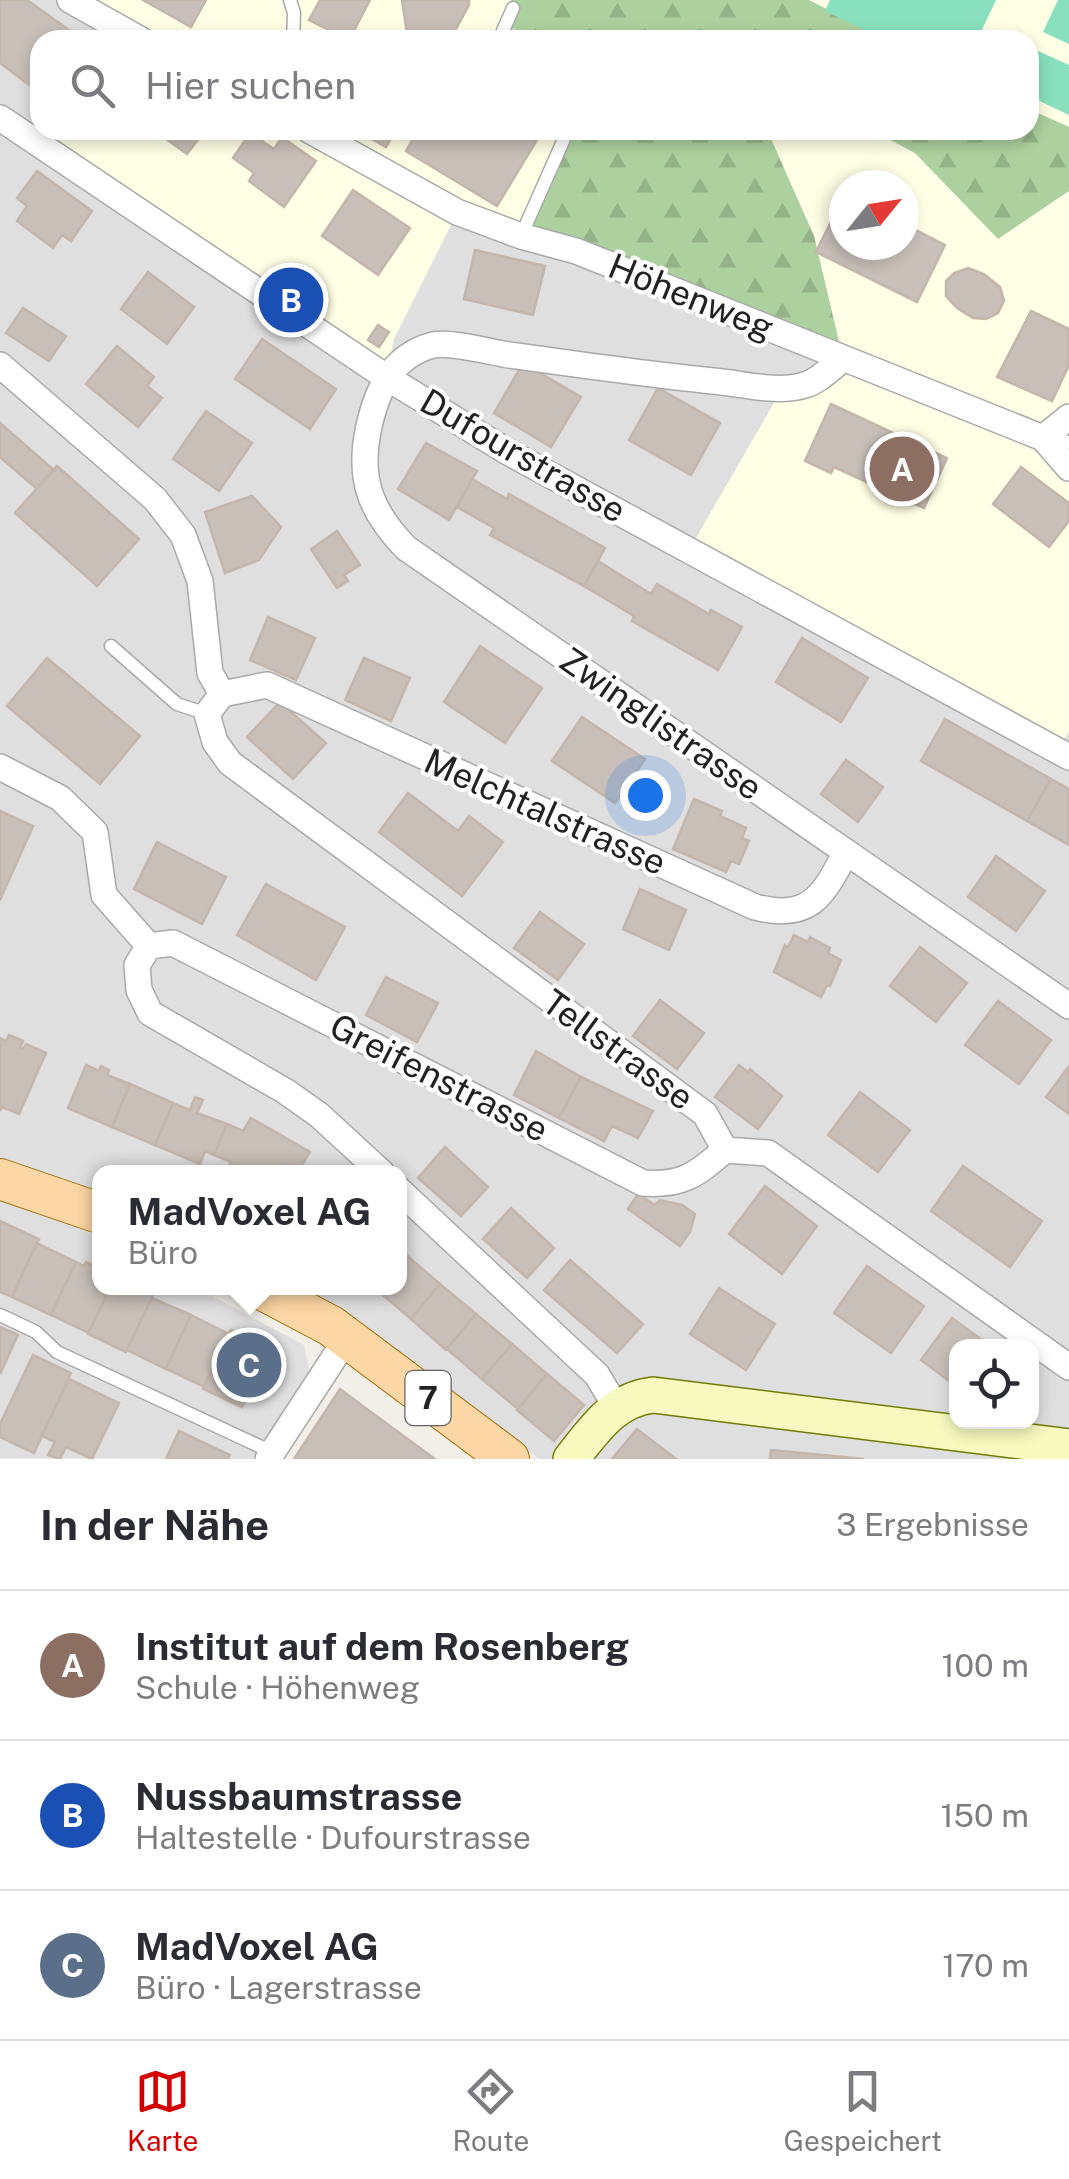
<!DOCTYPE html>
<html lang="de">
<head>
<meta charset="utf-8">
<style>
  :root { --surface:#fff; --page:#f7f7f7; --text:#2b2b33; --muted:#7c7c81; --line:#e1e1e2; --accent:#d40000 }
  body { margin:0; font-family:"Public Sans",sans-serif; background:var(--page); color:var(--text) }
  .controls { position:absolute; right:30px; bottom:30px; display:grid; overflow:hidden; border-radius:20px; box-shadow:0 5px 15px #0003 }
  .controls button { width:90px; height:90px; display:grid; place-items:center; padding:0; border:0; border-bottom:2px solid var(--line); background:var(--surface); color:var(--text); font:50px sans-serif }
  .compass { position:absolute; left:829px; top:170px; width:90px; height:90px; border-radius:50%; background:var(--surface); box-shadow:0 5px 15px #0003; rotate:60deg }
  .you { position:absolute; left:645px; top:795px; width:35px; height:35px; margin:-25px; border:8px solid #fff; border-radius:50%; background:#1a73e8; box-shadow:0 0 0 15px #1a73e833 }
  .badge { display:grid; place-items:center; width:65px; height:65px; border-radius:50%; background:var(--accent); color:#fff; font-size:32px; font-weight:700 }
  .pin { position:absolute; translate:-50% -50%; border:5px solid #fff; box-shadow:0 2px 10px #0006 }
  .popup { position:absolute; left:92px; top:1165px; width:315px; height:130px; box-sizing:border-box; display:grid; place-content:center; border-radius:20px; background:var(--surface); filter:drop-shadow(0 2px 8px #0005); font-size:32px; white-space:nowrap; color:var(--muted) }
  .popup b { font-size:38px; color:var(--text) }
  .popup::after { content:''; position:absolute; left:50%; top:100%; margin-left:-20px; border:20px solid transparent; border-top-color:var(--surface) }
  .list { margin:0; padding:0; list-style:none }
  h2 { display:flex; justify-content:space-between; align-items:center; height:130px; margin:0; padding:0 40px; font-size:42px }
  h2 small { font-size:32px; font-weight:400; color:var(--muted) }
  .list li { display:grid; grid-template-columns:65px 1fr auto; gap:30px; align-items:center; box-sizing:border-box; height:150px; padding:0 40px; border-top:2px solid var(--line) }
  .list b { display:block; font-size:38px; white-space:nowrap }
  .list p { margin:0; font-size:32px; white-space:nowrap; color:var(--muted) }
  .list em { font-size:32px; font-style:normal; color:var(--muted) }
  .icon { flex:none; width:55px; height:55px; fill:none; stroke:currentColor; stroke-width:2; stroke-linecap:round; stroke-linejoin:round }
  .map { position:relative; flex:none; width:1069px; height:1459px; overflow:hidden }
  .search { position:absolute; background:var(--surface); box-shadow:0 5px 15px #0003; left:30px; right:30px; top:30px; height:110px; display:flex; align-items:center; gap:25px; box-sizing:border-box; padding:0 35px; border-radius:30px; color:var(--muted); font-size:38px }
  .sheet { height:580px; background:var(--surface) }
  nav { display:flex; justify-content:space-around; align-items:center; box-sizing:border-box; height:140px; border-top:2px solid var(--line); background:var(--surface); font-size:28px; color:var(--muted) }
  nav a { display:grid; justify-items:center; gap:5px }
  nav .on { color:var(--accent) }
  .map>svg:first-child { display:block }
</style>
</head>
<body>
<div class="map">
<svg width="1069" height="1459" viewBox="0 0 1069 1459">
  <defs>
    <pattern id="forest-firs" width="22" height="20" patternUnits="userSpaceOnUse" patternTransform="scale(2.5)"><rect width="22" height="20" fill="#add19e"/><path d="M5 1l3.5 6h-7zM16 11l3.5 6h-7z" fill="#95b388"/></pattern>
  </defs>
  <rect width="100%" height="100%" fill="#f2efe9"/>
  <!-- residential -->
  <g fill="#e0dfdf" fill-rule="evenodd">
    <path d="M0 0H1069V1459H539L389 1347 279 1288H399V1172H99V1193L0 1162ZM40 40H1029V130H40ZM844 185H904V245H844ZM956 1346H1032V1422H956Z"/>
    <polygon points="0,1198 60,1219 99,1238 99,1288 197,1288 304,1345 309,1370 253,1459 0,1458"/>
  </g>
  <!-- education -->
  <g fill="#ffffe5" fill-rule="evenodd">
    <polygon points="70,0 511,0 513,8 499,40 119,40"/>
    <polygon points="809,0 1069,0 1069,127 1029,109 1029,40 886,40"/>
    <polygon points="56,130 568,130 521,236 457,213 394,339 386,377 44,147"/>
    <path d="M767 130H872L915 153 998 238 1069 191V732L1057 750 689 550 782 389 843 359 814 236ZM844 185H904V245H844Z"/>
  </g>
  <!-- forest -->
  <g fill="url(#forest-firs)">
    <polygon points="511,0 809,0 886,40 534,40 506,24 513,8"/>
    <polygon points="1029,109 1069,127 1069,191 998,239 915,153 872,130 1029,130"/>
    <polygon points="568,130 767,130 814,236 843,359 521,236"/>
  </g>
  <!-- pitch -->
  <g fill="#88e0be">
    <polygon points="830,0 996,0 977,40 886,40 825,11"/>
    <polygon points="1058,0 1069,0 1069,44 1043,32"/>
    <polygon points="1036,50 1069,65 1069,115 1029,96 1029,65"/>
  </g>
  <!-- building -->
  <g fill="#c7bfb8" stroke="#c4b6ab" stroke-width="2.5">
    <polygon points="0,0 27,0 83,40 40,40 40,93 0,63"/>
    <polygon points="143,0 206,0 191,27"/>
    <polygon points="320,0 370,0 349,40 309,20"/>
    <polygon points="402,0 469,0 469,5 450,40 408,40"/>
    <polygon points="154,130 205,130 187,154"/>
    <polygon points="356,130 394,130 395,131 386,147"/>
    <polygon points="418,130 543,130 497,206 406,151"/>
    <polygon points="250,133 274,149 282,137 316,161 284,207 249,181 254,173 233,158"/>
    <polygon points="37,171 92,211 71,241 62,235 53,248 17,221 27,206 17,198"/>
    <polygon points="353,190 410,228 378,275 322,236"/>
    <polygon points="844,195 844,245 904,245 904,224 945,245 917,302 816,252"/>
    <polygon points="475,250 545,266 533,315 464,299"/>
    <polygon points="968,268 984,274 1000,287 1004,301 998,313 986,319 973,318 957,308 946,296 946,281 954,273"/>
    <polygon points="148,272 194,307 167,344 121,309"/>
    <polygon points="23,308 66,336 49,361 6,333"/>
    <polygon points="1031,311 1069,329 1069,365 1052,401 997,377"/>
    <polygon points="378,325 389,332 379,347 368,340"/>
    <polygon points="262,339 336,389 310,429 235,379"/>
    <polygon points="117,346 154,377 147,386 162,398 138,427 86,384"/>
    <polygon points="523,363 581,397 551,447 494,413"/>
    <polygon points="658,388 720,423 691,475 629,440"/>
    <polygon points="831,404 947,458 924,508 834,467 831,473 805,461"/>
    <polygon points="206,411 252,443 219,491 173,459"/>
    <polygon points="0,423 54,470 37,489 0,457"/>
    <polygon points="426,443 477,471 449,520 398,489"/>
    <polygon points="57,466 139,539 97,586 15,513"/>
    <polygon points="1021,467 1069,503 1069,521 1049,547 993,504"/>
    <polygon points="472,479 507,499 509,494 605,548 584,586 490,535 494,528 457,507"/>
    <polygon points="252,496 281,527 259,560 225,573 205,512"/>
    <polygon points="337,531 360,565 344,575 348,581 337,588 311,549"/>
    <polygon points="598,561 651,594 657,584 709,614 711,610 742,627 718,670 632,621 634,616 584,586"/>
    <polygon points="268,617 315,638 296,680 250,660"/>
    <polygon points="802,638 868,678 841,722 776,682"/>
    <polygon points="480,646 542,688 505,743 444,702"/>
    <polygon points="47,658 140,736 100,784 7,706"/>
    <polygon points="364,658 410,678 391,721 345,700"/>
    <polygon points="280,702 326,743 293,779 247,737"/>
    <polygon points="582,717 645,759 615,803 552,761"/>
    <polygon points="945,719 1051,779 1027,821 921,761"/>
    <polygon points="846,760 883,787 858,822 821,794"/>
    <polygon points="1051,779 1069,789 1069,845 1027,821"/>
    <polygon points="408,793 458,831 469,816 503,842 462,896 379,832"/>
    <polygon points="694,799 722,811 720,816 746,828 742,838 749,841 739,864 731,861 726,872 673,849"/>
    <polygon points="0,811 33,826 0,900"/>
    <polygon points="157,842 226,877 202,924 134,889"/>
    <polygon points="996,856 1045,891 1016,931 968,897"/>
    <polygon points="266,884 345,927 316,980 237,935"/>
    <polygon points="640,889 686,910 669,950 623,929"/>
    <polygon points="540,912 584,944 558,980 514,948"/>
    <polygon points="794,935 808,942 810,937 830,948 828,953 841,960 830,986 827,985 821,997 774,972 785,945 788,947"/>
    <polygon points="920,947 967,983 936,1022 890,986"/>
    <polygon points="386,977 438,1003 417,1042 366,1015"/>
    <polygon points="660,1000 704,1033 677,1069 633,1036"/>
    <polygon points="998,1001 1051,1040 1019,1084 965,1045"/>
    <polygon points="9,1035 23,1041 20,1048 23,1049 26,1044 46,1053 19,1114 2,1107 0,1111 0,1038 6,1041"/>
    <polygon points="536,1051 581,1077 559,1118 514,1095"/>
    <polygon points="86,1065 99,1071 101,1066 109,1070 107,1075 130,1084 112,1127 68,1108"/>
    <polygon points="739,1065 748,1072 750,1069 782,1096 758,1129 715,1097"/>
    <polygon points="1069,1066 1069,1114 1046,1097"/>
    <polygon points="581,1077 653,1111 638,1138 612,1126 604,1141 559,1118"/>
    <polygon points="130,1084 173,1103 155,1145 112,1127"/>
    <polygon points="860,1092 910,1130 878,1172 828,1135"/>
    <polygon points="195,1097 203,1100 197,1113 227,1124 214,1155 205,1151 200,1164 155,1145 173,1103 190,1110"/>
    <polygon points="251,1118 310,1152 298,1172 226,1172 231,1162 214,1155 227,1124 243,1131"/>
    <polygon points="445,1147 488,1187 461,1216 418,1178"/>
    <polygon points="963,1166 1042,1221 1010,1267 931,1211"/>
    <polygon points="765,1186 817,1226 782,1274 729,1234"/>
    <polygon points="638,1194 655,1205 660,1200 682,1205 695,1214 690,1232 680,1246 628,1209"/>
    <polygon points="511,1208 554,1248 527,1278 483,1239"/>
    <polygon points="0,1221 39,1239 12,1297 0,1292"/>
    <polygon points="37,1243 76,1262 51,1315 12,1297"/>
    <polygon points="405,1254 440,1284 411,1319 376,1289 399,1288 399,1261"/>
    <polygon points="570,1260 643,1324 617,1353 544,1290"/>
    <polygon points="76,1262 84,1266 86,1262 99,1268 99,1288 110,1288 89,1333 51,1315"/>
    <polygon points="867,1266 924,1306 891,1353 834,1313"/>
    <polygon points="440,1284 476,1314 446,1350 411,1319"/>
    <polygon points="110,1288 142,1288 154,1293 126,1352 88,1334"/>
    <polygon points="719,1288 775,1324 746,1370 690,1334"/>
    <polygon points="152,1298 191,1315 166,1369 127,1350"/>
    <polygon points="476,1314 512,1344 482,1379 447,1349"/>
    <polygon points="191,1315 229,1334 205,1387 166,1369"/>
    <polygon points="952,1318 990,1346 956,1346 956,1386 921,1360"/>
    <polygon points="0,1327 18,1335 0,1374"/>
    <polygon points="231,1330 270,1348 261,1367 273,1375 265,1393 251,1389 242,1407 203,1389"/>
    <polygon points="512,1344 547,1374 518,1409 482,1379"/>
    <polygon points="33,1355 71,1373 34,1453 0,1437 0,1424"/>
    <polygon points="547,1374 584,1405 554,1441 517,1410"/>
    <polygon points="69,1379 119,1403 92,1459 66,1447 60,1459 48,1455 55,1442 42,1436"/>
    <polygon points="340,1389 364,1407 435,1459 294,1459"/>
    <polygon points="637,1429 676,1459 612,1459"/>
    <polygon points="179,1431 230,1455 228,1459 166,1459"/>
    <polygon points="771,1450 864,1459 770,1459"/>
  </g>
  <g fill="none" stroke-linecap="round" stroke-linejoin="round">
    <!-- lane casing -->
    <g stroke="#a9a9a9" stroke-width="15">
      <g id="lane">
        <polyline points="290,0 294,13 293,40"/>
        <polyline points="499,40 513,8"/>
        <polyline points="521,236 568,130"/>
        <polyline points="1046,438 1069,442"/>
        <polyline points="111,646 177,704 207,714"/>
        <polyline points="0,1315 36,1332 57,1352 272,1452"/>
      </g>
    </g>
    <!-- street casing -->
    <g stroke="#a9a9a9" stroke-width="28">
      <g id="street">
        <polyline points="70,0 141,40"/>
        <polyline points="0,118 386,377 508,452 1069,757"/>
        <polyline points="309,130 457,212 521,236 576,251 1043,438 1069,468"/>
        <path d="M843 359C832 367 819 381 805 385 779 393 749 385 722 382 650 375 580 365 509 355 490 352 450 341 433 345 391 356 376 392 368 431 358 481 372 513 406 548L1069 1006"/>
        <polyline points="0,365 155,499 183,535 200,581 210,673 222,694"/>
        <polyline points="1043,438 1069,417"/>
        <polyline points="222,694 207,714 215,742 230,763 705,1114 725,1150 768,1153 1069,1367"/>
        <path d="M222 694 267 685 755 907C810 921 823 896 846 852"/>
        <polyline points="0,767 60,798 95,832 104,895 149,946"/>
        <path d="M381 1172 319 1115 285 1091 150 1013 139 990 137 965 149 946 173 943 643 1183C682 1186 696 1175 725 1150"/>
        <polyline points="399,1190 597,1375 616,1407"/>
        <polyline points="268,1459 347,1338"/>
      </g>
    </g>
    <!-- secondary casing -->
    <g stroke="#707d05" stroke-width="38">
      <path id="secondary" d="M571 1459C595 1429 613 1400 653 1395L1069 1447"/>
    </g>
    <!-- primary casing -->
    <g stroke="#a06b00" stroke-width="42">
      <g id="primary">
        <polyline points="0,1179 99,1213"/>
        <polyline points="259,1288 331,1326 509,1459"/>
      </g>
    </g>
    <!-- lane -->
    <use href="#lane" stroke="#fff" stroke-width="12"/>
    <!-- street -->
    <use href="#street" stroke="#fff" stroke-width="25"/>
    <!-- secondary -->
    <use href="#secondary" stroke="#f7fabf" stroke-width="35"/>
    <!-- primary -->
    <use href="#primary" stroke="#fcd6a4" stroke-width="40"/>
  </g>
  <g text-anchor="middle" stroke-width="8" stroke-linejoin="round" paint-order="stroke">
    <!-- shield labels -->
    <rect fill="#fff" stroke="#646464" stroke-width="2.5" x="405.5" y="1371" width="45" height="54" rx="8"/>
    <g font-size="32" font-weight="bold" fill="#222">
      <text x="428" y="1409">7</text>
    </g>
    <!-- street labels -->
    <g font-size="35" fill="#222" stroke="#fff">
      <text transform="translate(691 297) rotate(22)" y="12">Höhenweg</text>
      <text transform="translate(523 456) rotate(30)" y="12">Dufourstrasse</text>
      <text transform="translate(661 724) rotate(35)" y="12">Zwinglistrasse</text>
      <text transform="translate(545 812) rotate(24)" y="12">Melchtalstrasse</text>
      <text transform="translate(618 1050) rotate(36)" y="12">Tellstrasse</text>
      <text transform="translate(439 1078) rotate(27)" y="12">Greifenstrasse</text>
    </g>
  </g>
</svg>
<div class="controls">
<button><svg class="icon" aria-label="locate" viewBox="0 0 24 24"><circle cx="12" cy="12" r="6"/><path d="M12 2v4M12 18v4M2 12h4M18 12h4"/></svg></button>
</div>
<svg class="compass" viewBox="-18 -18 36 36"><path d="M0-13l5 13h-10z" fill="#e53935"/><path d="M0 13l5-13h-10z" fill="#7c7c81"/></svg>
<div class="you"></div>
<div class="pin badge" style="left:902px;top:469px;background:#8d6e63">A</div>
<div class="pin badge" style="left:291px;top:300px;background:#1a4fb4">B</div>
<div class="pin badge" style="left:249px;top:1365px;background:#5c6f8a">C</div>
<div class="popup"><b>MadVoxel AG</b>Büro</div>
<div class="search"><svg class="icon" aria-label="search" viewBox="0 0 24 24"><circle cx="10" cy="10" r="6"/><path d="M15 15l6 6"/></svg>Hier suchen</div>
</div>
<section class="sheet">
<h2>In der Nähe<small>3 Ergebnisse</small></h2>
<ul class="list">
<li><span class="badge" style="background:#8d6e63">A</span><div><b>Institut auf dem Rosenberg</b><p>Schule · Höhenweg</p></div><em>100 m</em></li>
<li><span class="badge" style="background:#1a4fb4">B</span><div><b>Nussbaumstrasse</b><p>Haltestelle · Dufourstrasse</p></div><em>150 m</em></li>
<li><span class="badge" style="background:#5c6f8a">C</span><div><b>MadVoxel AG</b><p>Büro · Lagerstrasse</p></div><em>170 m</em></li>
</ul>
</section>
<nav>
<a class="on"><svg class="icon" aria-label="map" viewBox="0 0 24 24"><path d="M3 6l6-2 6 2 6-2v14l-6 2-6-2-6 2zM9 4v14M15 6v14"/></svg>Karte</a>
<a><svg class="icon" aria-label="directions" viewBox="0 0 24 24"><path d="M12 3l9 9-9 9-9-9zM9 14v-3h6M13 9l2 2-2 2"/></svg>Route</a>
<a><svg class="icon" aria-label="saved" viewBox="0 0 24 24"><path d="M7 4h10v16l-5-4-5 4z"/></svg>Gespeichert</a>
</nav>
</body>
</html>
